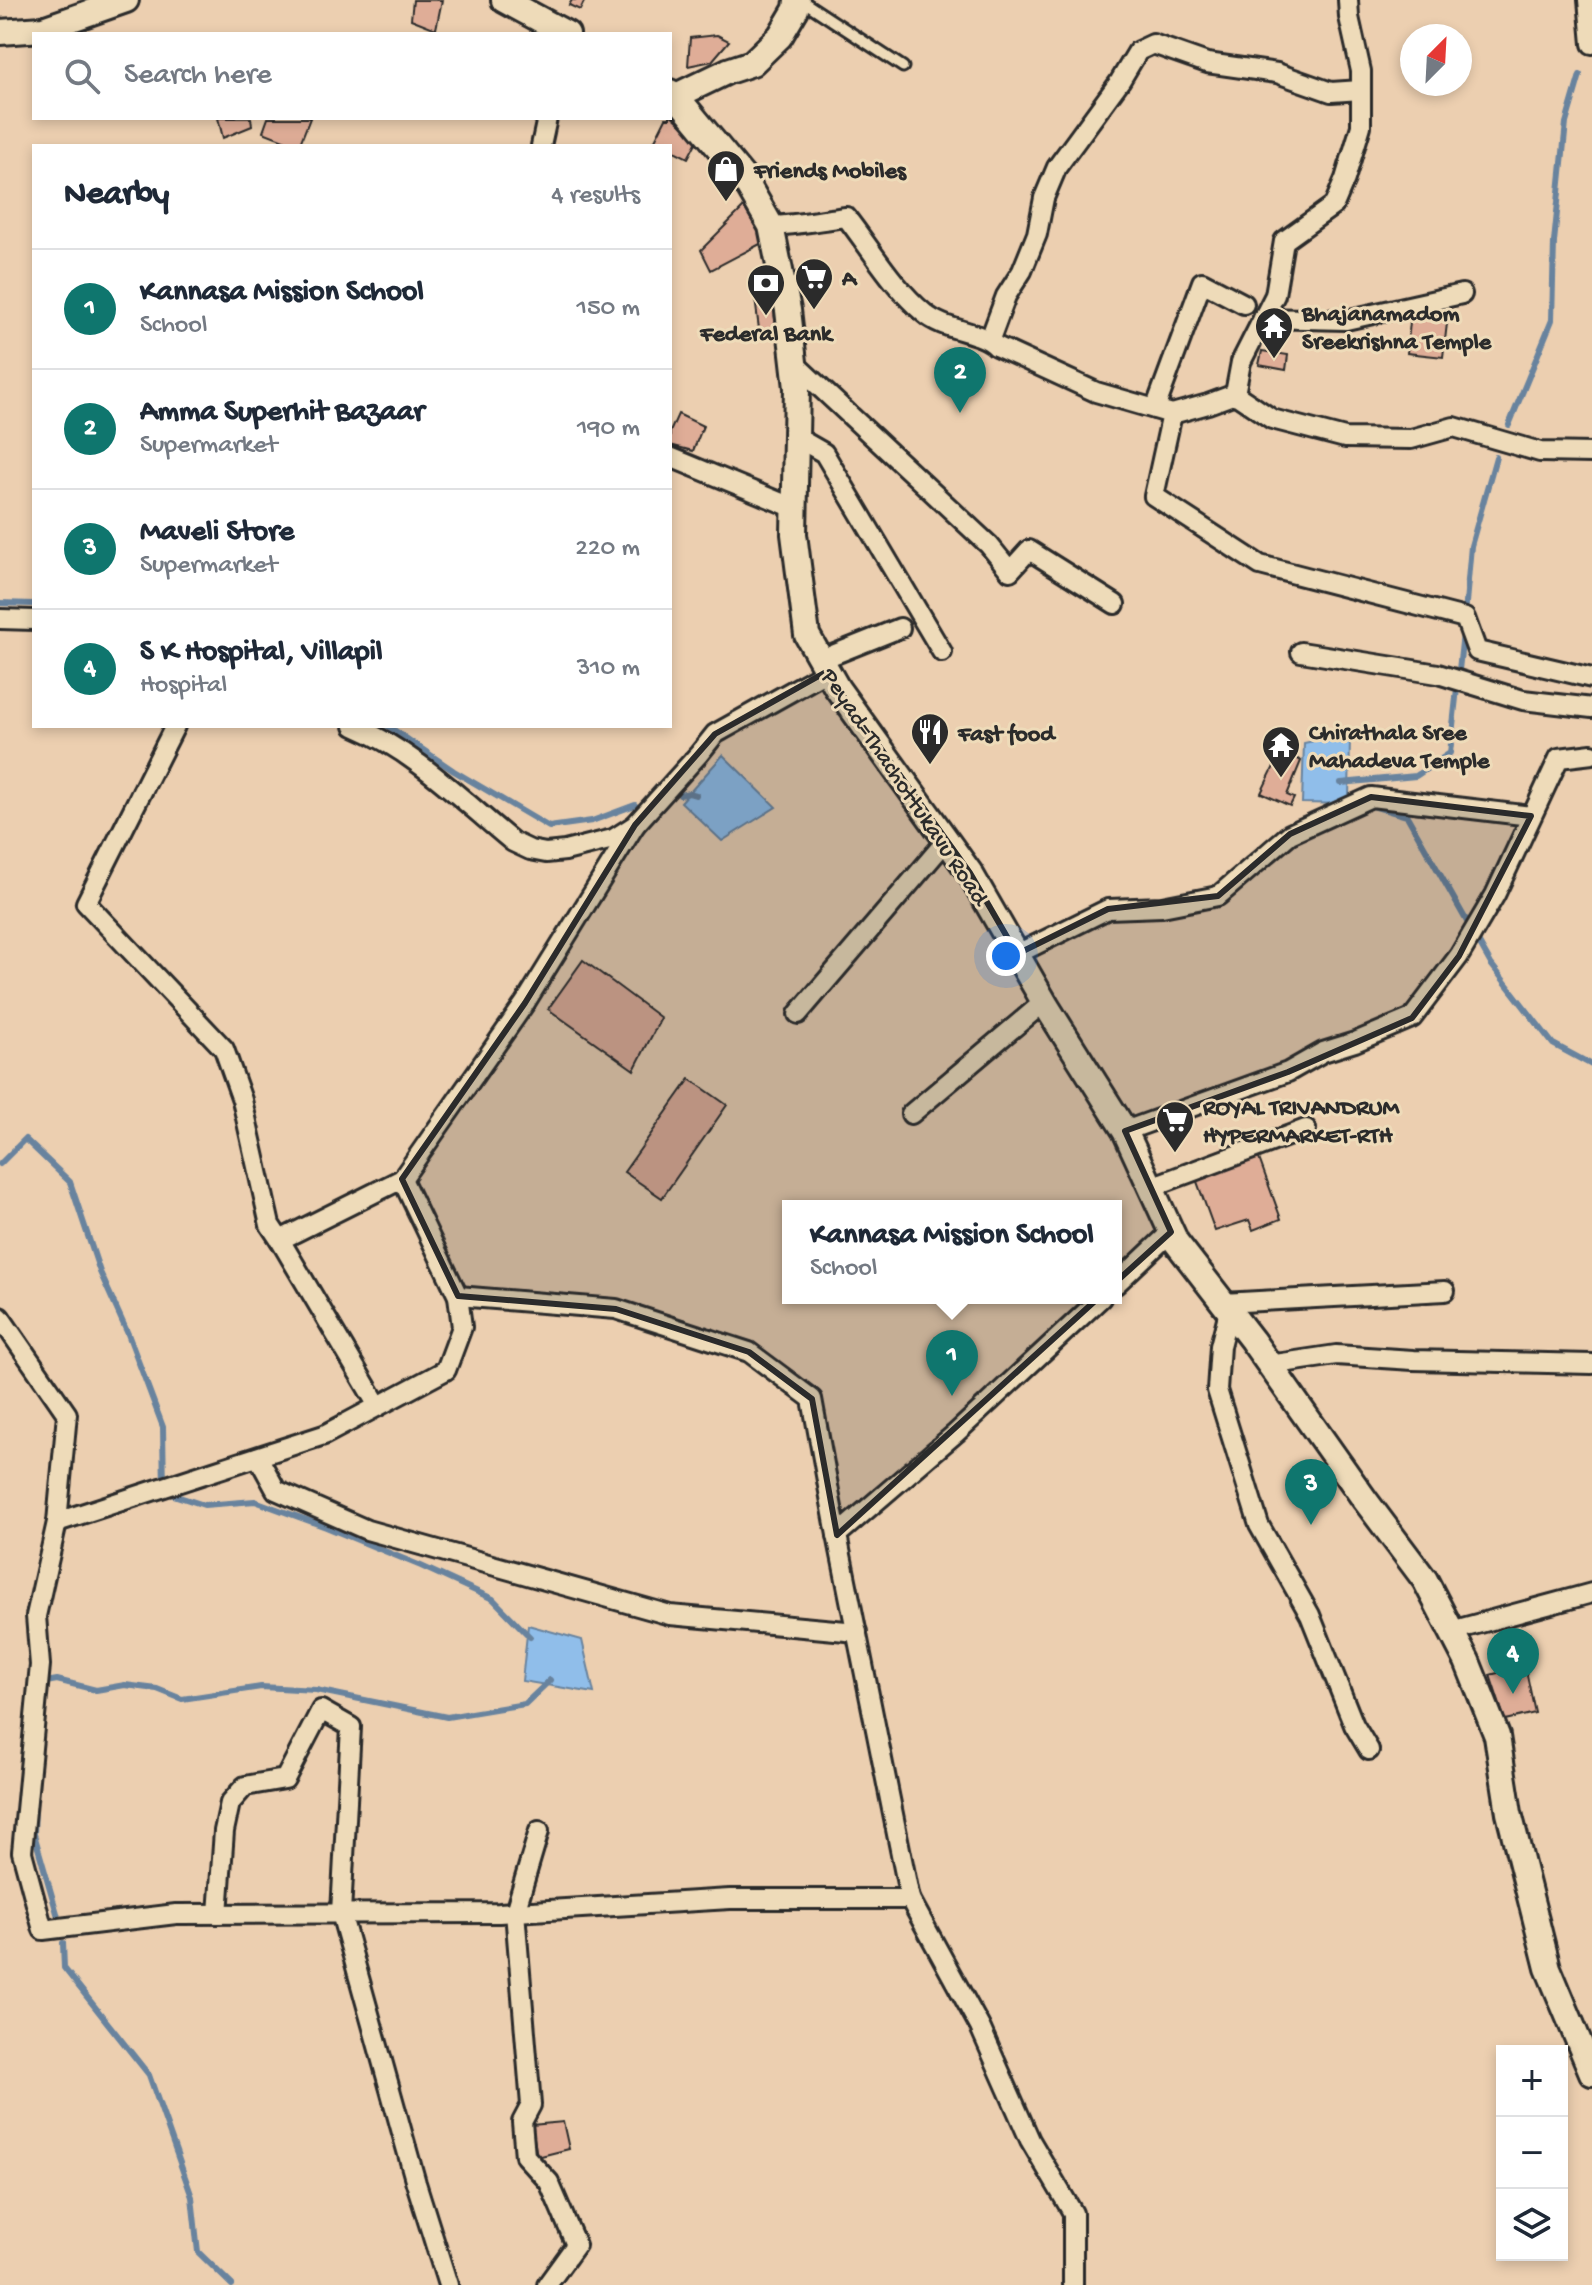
<!DOCTYPE html>
<html lang="en">
<head>
<meta charset="utf-8">
<style>
  :root { --surface:#fff; --page:#f6f6f7; --text:#1f2937; --muted:#747a83; --line:#e0e1e3; --accent:#0f766e }
  body { margin:0; font-family:"Gochi Hand",sans-serif; background:var(--page); color:var(--text) }
  .controls { position:absolute; right:24px; bottom:24px; display:grid; overflow:hidden; border-radius:0px; box-shadow:0 4px 12px #0003 }
  .controls button { width:72px; height:72px; display:grid; place-items:center; padding:0; border:0; border-bottom:2px solid var(--line); background:var(--surface); color:var(--text); font:40px sans-serif }
  .compass { position:absolute; left:1400px; top:24px; width:72px; height:72px; border-radius:50%; background:var(--surface); box-shadow:0 4px 12px #0003; rotate:24deg }
  .you { position:absolute; left:1006px; top:956px; width:28px; height:28px; margin:-20px; border:6px solid #fff; border-radius:50%; background:#1a73e8; box-shadow:0 0 0 12px #1a73e833 }
  .badge { display:grid; place-items:center; width:52px; height:52px; border-radius:50%; background:var(--accent); color:#fff; font-size:26px; font-weight:700 }
  .pin { position:absolute; translate:-50% -66px; filter:drop-shadow(0 2px 4px #0008) }
  .pin::after { content:''; position:absolute; top:42px; width:28px; height:24px; background:inherit; clip-path:polygon(0 0,100% 0,50% 100%) }
  .popup { position:absolute; left:782px; top:1200px; width:340px; height:104px; box-sizing:border-box; display:grid; place-content:center; border-radius:0px; background:var(--surface); filter:drop-shadow(0 2px 6px #0005); font-size:26px; white-space:nowrap; color:var(--muted) }
  .popup b { font-size:30px; color:var(--text) }
  .popup::after { content:''; position:absolute; left:50%; top:100%; margin-left:-16px; border:16px solid transparent; border-top-color:var(--surface) }
  .list { margin:0; padding:0; list-style:none }
  h2 { display:flex; justify-content:space-between; align-items:center; height:104px; margin:0; padding:0 32px; font-size:34px }
  h2 small { font-size:26px; font-weight:400; color:var(--muted) }
  .list li { display:grid; grid-template-columns:52px 1fr auto; gap:24px; align-items:center; box-sizing:border-box; height:120px; padding:0 32px; border-top:2px solid var(--line) }
  .list b { display:block; font-size:30px; white-space:nowrap }
  .list p { margin:0; font-size:26px; white-space:nowrap; color:var(--muted) }
  .list em { font-size:26px; font-style:normal; color:var(--muted) }
  .icon { flex:none; width:44px; height:44px; fill:none; stroke:currentColor; stroke-width:2; stroke-linecap:round; stroke-linejoin:round }
  .map { position:relative; flex:none; width:1592px; height:2285px; overflow:hidden }
  .search { position:absolute; background:var(--surface); box-shadow:0 4px 12px #0003; left:32px; top:32px; width:640px; height:88px; display:flex; align-items:center; gap:20px; box-sizing:border-box; padding:0 28px; border-radius:0px; color:var(--muted); font-size:30px }
  .panel { position:absolute; background:var(--surface); box-shadow:0 4px 12px #0003; left:32px; top:144px; width:640px; height:584px; border-radius:0px }
  .map>svg:first-child { display:block }
</style>
</head>
<body>
<div class="map">
<svg width="1592" height="2285" viewBox="0 0 1592 2285">
  <rect width="100%" height="100%" fill="#eccfb0"/>
  <filter id="ink" filterUnits="userSpaceOnUse"><feTurbulence type="fractalNoise" baseFrequency=".0125" numOctaves="2"/><feDisplacementMap in="SourceGraphic" scale="16" xChannelSelector="R" yChannelSelector="G"/><feConvolveMatrix kernelMatrix="1 2 1 2 8 2 1 2 1" color-interpolation-filters="sRGB"/></filter>
  <g filter="url(#ink)">
    <!-- water -->
    <g fill="#90beea" stroke="#68839e" stroke-width="2">
      <polygon points="1350,733 1349,804 1302,803 1304,743"/>
      <polygon points="723,755 776,807 722,841 681,802"/>
      <polygon points="528,1625 582,1640 594,1693 522,1681"/>
    </g>
    <g fill="none" stroke-linecap="round" stroke-linejoin="round">
      <!-- stream -->
      <g stroke="#68839e" stroke-width="6">
        <polyline points="1509,425 1552,320 1554,242 1566,123 1580,75"/>
        <polyline points="0,603 34,604"/>
        <polyline points="1465,614 1471,546 1496,457"/>
        <polyline points="388,726 454,771 549,827 592,821 635,805"/>
        <polyline points="1341,783 1416,776 1450,753 1463,633"/>
        <polyline points="680,795 689,793 696,795"/>
        <polyline points="1369,805 1407,816 1491,964 1553,1044 1592,1065"/>
        <polyline points="0,1164 25,1139 70,1182 100,1272 128,1334 163,1427 164,1492 204,1505 255,1501 326,1527 421,1566 493,1599 530,1637"/>
        <polyline points="41,1683 57,1680 96,1690 125,1685 157,1689 182,1699 261,1687 316,1690 447,1717 525,1704 550,1680"/>
        <polyline points="35,1806 34,1834 61,1927"/>
        <polyline points="63,1943 64,1968 149,2075 192,2197 198,2252 232,2285"/>
      </g>
    </g>
    <!-- building -->
    <g fill="#dfad97" stroke="#2b2b2b" stroke-width="2">
      <polygon points="413,0 442,0 436,29 411,19"/>
      <polygon points="572,0 585,0 580,10 569,5"/>
      <polygon points="717,35 729,41 712,61 688,66 690,38"/>
      <polygon points="670,114 698,139 688,158 670,149 670,146 663,146 654,142 666,118 670,118"/>
      <polygon points="218,118 251,118 252,126 223,138"/>
      <polygon points="268,118 310,118 299,146 263,132"/>
      <polygon points="744,207 764,242 711,270 701,250"/>
      <polygon points="771,289 777,335 760,337 755,298"/>
      <polygon points="1411,311 1448,315 1443,357 1407,353"/>
      <polygon points="1262,351 1288,355 1286,370 1259,365"/>
      <polygon points="678,414 703,426 693,451 670,445 670,432"/>
      <polygon points="1282,750 1301,761 1287,795 1294,798 1290,806 1261,793"/>
      <polygon points="583,960 661,1018 634,1070 548,1009"/>
      <polygon points="690,1079 727,1105 662,1198 624,1172"/>
      <polygon points="1257,1153 1281,1219 1253,1230 1249,1220 1215,1231 1195,1176"/>
      <polygon points="1525,1666 1535,1713 1505,1720 1490,1675"/>
      <polygon points="563,2122 569,2149 537,2157 532,2125"/>
    </g>
    <g fill="none" stroke-linecap="round" stroke-linejoin="round">
      <!-- service casing -->
      <g stroke="#2b2b2b" stroke-width="15">
        <polyline id="service" points="801,0 903,67"/>
      </g>
      <!-- minor casing -->
      <g stroke="#2b2b2b" stroke-width="24">
        <g id="minor">
          <polyline points="1348,0 1349,17 1361,71 1361,126 1345,179 1334,205 1284,241 1275,295 1241,362 1235,394 1272,419 1345,438 1411,439 1454,427 1540,452 1592,453"/>
          <polyline points="1588,0 1592,44"/>
          <polyline points="541,146 547,118"/>
          <path d="M771 226C797 225 821 220 846 217 871 249 893 287 924 313 944 331 982 331 996 346L1096 392 1172 414 1208 404 1235 394"/>
          <polyline points="1263,318 1346,320 1462,294"/>
          <polyline points="990,339 1006,296 1022,271 1037,234 1044,198 1057,167 1120,81 1138,51 1153,44 1207,63 1277,73 1331,92 1361,90"/>
          <polyline points="794,363 989,545 1010,571 1029,550 1115,604"/>
          <polyline points="1155,409 1202,282 1244,304"/>
          <polyline points="1172,414 1154,496 1260,565 1465,618 1477,651 1592,678"/>
          <polyline points="796,437 824,453 942,652"/>
          <polyline points="670,457 794,508"/>
          <polyline points="0,619 34,620"/>
          <polyline points="1301,652 1438,674 1523,700 1592,708"/>
          <polyline points="820,660 900,628"/>
          <polyline points="175,726 86,903 224,1049 242,1100 270,1225 280,1240 402,1179 525,1003 635,825"/>
          <path d="M354 726C414 751 463 801 513 842L530 850 546 853 565 851 613 839 635 825 699 754 715 734 826 672"/>
          <polyline points="1017,954 1108,909 1162,907 1218,896 1290,834 1371,797 1531,816"/>
          <polyline points="798,1014 946,841"/>
          <polyline points="911,1114 1044,1002"/>
          <polyline points="1125,1131 1288,1072 1323,1052 1355,1042 1412,1018 1459,956 1495,895 1559,758 1592,754"/>
          <polyline points="1151,1187 1306,1129"/>
          <polyline points="280,1240 378,1406"/>
          <polyline points="1116,1284 1171,1232"/>
          <polyline points="458,1296 616,1309 749,1352 812,1399 837,1535"/>
          <polyline points="1223,1303 1445,1291"/>
          <polyline points="1229,1311 1220,1346 1217,1390 1259,1525 1310,1615 1354,1725 1369,1750"/>
          <polyline points="0,1317 67,1414 57,1522 36,1616 40,1665 22,1852 43,1930 176,1914 499,1913 730,1899 910,1899 837,1535 956,1433 1101,1298"/>
          <polyline points="1269,1365 1336,1355 1413,1360 1592,1364"/>
          <polyline points="258,1457 276,1490 367,1530 670,1615 857,1632"/>
          <polyline points="57,1522 324,1435 446,1370 462,1327 458,1296 402,1179"/>
          <polyline points="1451,1631 1592,1593"/>
          <polyline points="539,1831 515,1912 531,2105 522,2122 525,2156 549,2182 576,2245 547,2285"/>
          <polyline points="910,1899 980,2027 1030,2140 1073,2213 1073,2285"/>
          <polyline points="218,1914 224,1831 230,1803 245,1786 285,1779 321,1710 351,1727 341,1913 416,2183 448,2285"/>
        </g>
      </g>
      <!-- secondary casing -->
      <g stroke="#2b2b2b" stroke-width="30">
        <g id="secondary">
          <polyline points="504,0 567,34"/>
          <polyline points="0,32 43,29 126,0"/>
          <polyline points="670,92 676,96 743,177 771,226 788,310 797,388 794,534 807,635 837,688 970,873 1047,1007 1125,1131 1176,1242 1252,1340 1365,1500 1425,1580 1467,1661 1497,1736 1509,1813 1548,1968 1592,2073"/>
          <polyline points="676,96 728,71 752,63 780,36 796,9 797,0"/>
        </g>
      </g>
      <!-- service -->
      <use href="#service" stroke="#eedbb9" stroke-width="9"/>
      <!-- minor -->
      <use href="#minor" stroke="#eedbb9" stroke-width="18"/>
      <!-- secondary -->
      <use href="#secondary" stroke="#eedbb9" stroke-width="24"/>
    </g>
  </g>
  <!-- marked area -->
  <path fill="#2b2b2b" fill-opacity="0.2" stroke="#2b2b2b" stroke-width="6" stroke-linejoin="round" d="M826 672 970 873 1017 954 1108 909 1218 896 1290 834 1371 797 1531 816 1459 956 1412 1018 1288 1072 1125 1131 1171 1232 837 1535 812 1399 749 1352 616 1309 458 1296 402 1179 525 1003 635 825 715 734Z"/>
  <!-- icons -->
  <defs>
    <g id="shop-pin" transform="scale(2)"><path d="M0 17L-7.5 6A9.5 9.5 0 1 1 7.5 6Z" fill="#2b2b2b" stroke="#eedbb9"/><path d="M-5-2.5h2.3a2.7 3.5 0 0 1 5.4 0H5L5.5 6h-11ZM-1.5-2.5h3a1.5 2.3 0 0 0-3 0Z" fill="#fff"/></g>
    <g id="supermarket-pin" transform="scale(2)"><path d="M0 17L-7.5 6A9.5 9.5 0 1 1 7.5 6Z" fill="#2b2b2b" stroke="#eedbb9"/><path d="M-6-5.5h2.5l.6 2H6L4.5 2H-2.5L-4.4-4H-6ZM-1.5 3.2a1.3 1.3 0 1 0 .1 0ZM3 3.2a1.3 1.3 0 1 0 .1 0Z" fill="#fff"/></g>
    <g id="bank-pin" transform="scale(2)"><path d="M0 17L-7.5 6A9.5 9.5 0 1 1 7.5 6Z" fill="#2b2b2b" stroke="#eedbb9"/><path d="M-6-4H6V4H-6ZM0-2.3a2.3 2.3 0 1 0 0 4.6a2.3 2.3 0 1 0 0-4.6Z" fill="#fff"/></g>
    <g id="temple-pin" transform="scale(2)"><path d="M0 17L-7.5 6A9.5 9.5 0 1 1 7.5 6Z" fill="#2b2b2b" stroke="#eedbb9"/><path d="M0-6L5-2H3V0L6.5 2.5H4V6H1.5V3h-3V6H-4V2.5H-6.5L-3 0V-2H-5Z" fill="#fff"/></g>
    <g id="restaurant-pin" transform="scale(2)"><path d="M0 17L-7.5 6A9.5 9.5 0 1 1 7.5 6Z" fill="#2b2b2b" stroke="#eedbb9"/><path d="M-5-6h1v4h1v-4h1v4h1v-4h1v5L-1.5 .5V6h-2V.5L-5-1ZM5-6V6H3V1.5H1.5Q1.5-4 5-6Z" fill="#fff"/></g>
  </defs>
  <g fill-rule="evenodd">
    <use href="#shop-pin" x="726" y="169"/>
    <use href="#supermarket-pin" x="814" y="277"/>
    <use href="#bank-pin" x="766" y="283"/>
    <use href="#temple-pin" x="1274" y="326"/>
    <use href="#restaurant-pin" x="930" y="732"/>
    <use href="#temple-pin" x="1281" y="745"/>
    <use href="#supermarket-pin" x="1175" y="1120"/>
  </g>
  <g text-anchor="middle" stroke-width="6" stroke-linejoin="round" paint-order="stroke">
    <!-- poi labels -->
    <g font-size="24" font-weight="bold" fill="#2b2b2b" stroke="#eedbb9" text-anchor="start">
      <text x="754" y="177">Friends Mobiles</text>
      <text x="842" y="285">A</text>
      <text x="1302" y="320">Bhajanamadom<tspan x="1302" dy="28">Sreekrishna Temple</tspan></text>
      <text x="766" y="340" text-anchor="middle">Federal Bank</text>
      <text x="1309" y="739">Chirathala Sree<tspan x="1309" dy="28">Mahadeva Temple</tspan></text>
      <text x="958" y="740">Fast food</text>
      <text x="1203" y="1114">ROYAL TRIVANDRUM<tspan x="1203" dy="28">HYPERMARKET-RTH</tspan></text>
    </g>
    <!-- street labels -->
    <g font-size="24" fill="#2b2b2b" stroke="#eedbb9">
      <text transform="translate(906 786) rotate(56)" y="8">Peyad=Thachottukavu Road</text>
    </g>
  </g>
</svg>
<div class="controls">
<button>+</button>
<button>−</button>
<button><svg class="icon" aria-label="layers" viewBox="0 0 24 24"><path d="M12 4l9 5-9 5-9-5zM3 14l9 5 9-5"/></svg></button>
</div>
<svg class="compass" viewBox="-18 -18 36 36"><path d="M0-13l5 13h-10z" fill="#e53935"/><path d="M0 13l5-13h-10z" fill="#747a83"/></svg>
<div class="you"></div>
<div class="pin badge" style="left:952px;top:1396px">1</div>
<div class="popup"><b>Kannasa Mission School</b>School</div>
<div class="pin badge" style="left:960px;top:413px">2</div>
<div class="pin badge" style="left:1311px;top:1525px">3</div>
<div class="pin badge" style="left:1513px;top:1694px">4</div>
<div class="search"><svg class="icon" aria-label="search" viewBox="0 0 24 24"><circle cx="10" cy="10" r="6"/><path d="M15 15l6 6"/></svg>Search here</div>
<section class="panel">
<h2>Nearby<small>4 results</small></h2>
<ul class="list">
<li><span class="badge">1</span><div><b>Kannasa Mission School</b><p>School</p></div><em>150 m</em></li>
<li><span class="badge">2</span><div><b>Amma Superhit Bazaar</b><p>Supermarket</p></div><em>190 m</em></li>
<li><span class="badge">3</span><div><b>Maveli Store</b><p>Supermarket</p></div><em>220 m</em></li>
<li><span class="badge">4</span><div><b>S K Hospital, Villapil</b><p>Hospital</p></div><em>310 m</em></li>
</ul>
</section>
</div>
</body>
</html>
